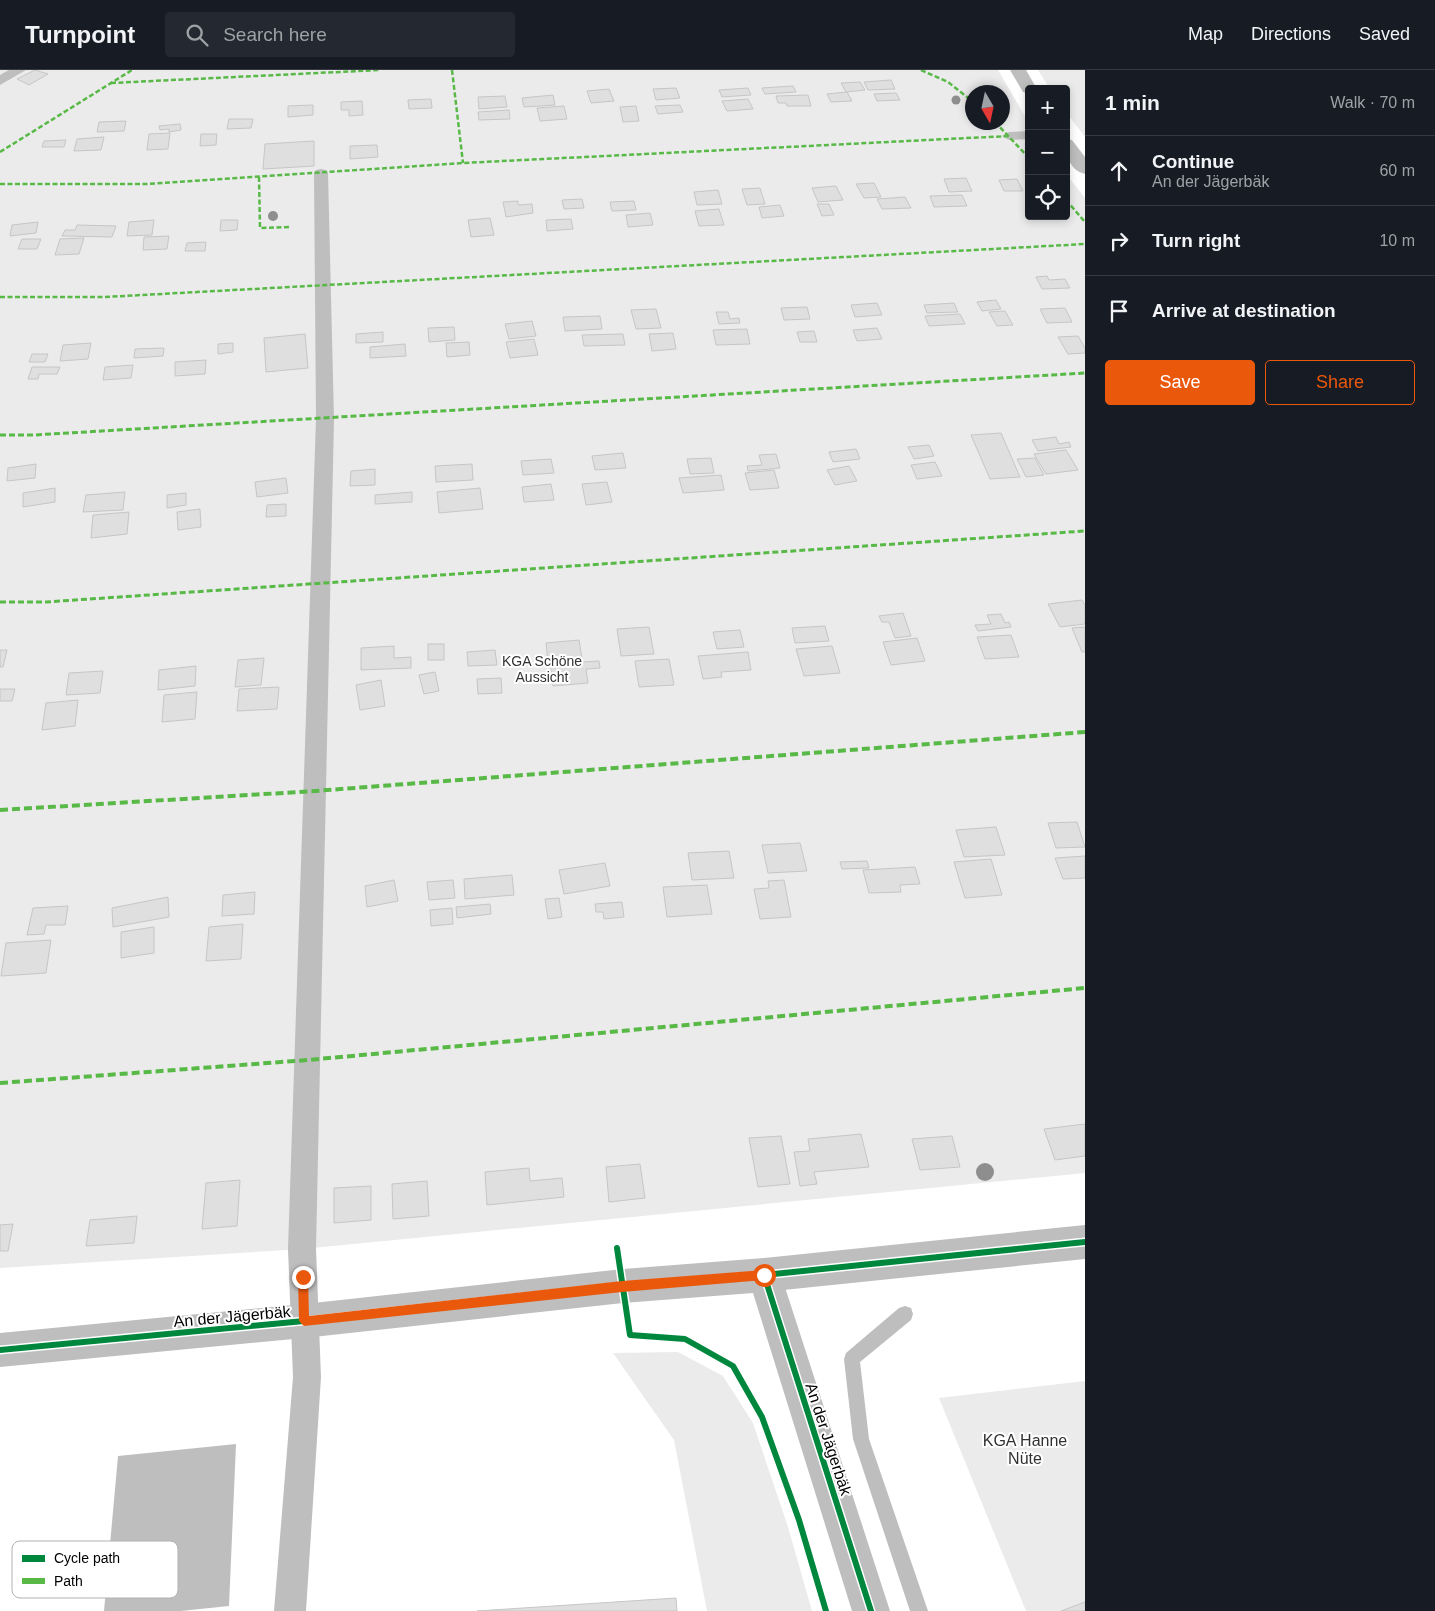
<!DOCTYPE html>
<html lang="en">
<head>
<meta charset="utf-8">
<style>
  :root { --surface:#171b24; --page:#242831; --text:#f1f3f6; --muted:#9ea1a6; --line:#363941; --accent:#ea580c }
  body { margin:0; font-family:Helvetica,sans-serif; background:var(--page); color:var(--text) }
  .controls { position:absolute; right:15px; top:15px; display:grid; overflow:hidden; border-radius:5px; box-shadow:0 2px 8px #0003 }
  .controls button { width:45px; height:45px; display:grid; place-items:center; padding:0; border:0; border-bottom:1px solid var(--line); background:var(--surface); color:var(--text); font:25px sans-serif }
  .compass { position:absolute; left:965px; top:15px; width:45px; height:45px; border-radius:50%; background:var(--surface); box-shadow:0 2px 8px #0003; rotate:171deg }
  .stop { position:absolute; width:15px; height:15px; margin:-11px; border:4px solid #ea580c; border-radius:50%; background:#fff }
  .stop.end { background:#ea580c; border-color:#fff; box-shadow:0 1px 5px #0008 }
  .list { margin:0; padding:0; list-style:none }
  h2 { display:flex; justify-content:space-between; align-items:center; height:65px; margin:0; padding:0 20px; font-size:21px }
  h2 small { font-size:16px; font-weight:400; color:var(--muted) }
  .list li { display:grid; grid-template-columns:32px 1fr auto; gap:15px; align-items:center; box-sizing:border-box; height:70px; padding:0 20px; border-top:1px solid var(--line) }
  .list b { display:block; font-size:19px; white-space:nowrap }
  .list p { margin:0; font-size:16px; white-space:nowrap; color:var(--muted) }
  .list em { font-size:16px; font-style:normal; color:var(--muted) }
  .actions { display:flex; gap:10px; padding:15px 20px }
  .actions a { flex:1; padding:11px 0; border:1px solid var(--accent); border-radius:5px; text-align:center; font-size:18px; color:var(--accent) }
  .actions .main { background:var(--accent); color:#fff }
  .icon { flex:none; width:28px; height:28px; fill:none; stroke:currentColor; stroke-width:2; stroke-linecap:round; stroke-linejoin:round }
  .map { position:relative; flex:none; width:1085px; height:1541px; overflow:hidden }
  header { display:flex; align-items:center; gap:30px; box-sizing:border-box; height:70px; padding:0 25px; background:var(--surface); border-bottom:1px solid var(--line) }
  header strong { font-size:24px }
  nav { display:flex; gap:28px; margin-inline-start:auto; font-size:18px }
  .search { width:350px; height:45px; background:var(--page); display:flex; align-items:center; gap:12px; box-sizing:border-box; padding:0 18px; border-radius:5px; color:var(--muted); font-size:19px }
  main { display:flex }
  aside { flex:1; background:var(--surface) }
  .map>svg:first-child { display:block }
</style>
</head>
<body>
<header>
<strong>Turnpoint</strong>
<div class="search"><svg class="icon" aria-label="search" viewBox="0 0 24 24"><circle cx="10" cy="10" r="6"/><path d="M15 15l6 6"/></svg>Search here</div>
<nav><a>Map</a><a>Directions</a><a>Saved</a></nav>
</header>
<main>
<div class="map">
<svg width="1085" height="1541" viewBox="0 0 1085 1541">
  <rect width="100%" height="100%" fill="#fff"/>
  <!-- green -->
  <g fill="#ebebeb" fill-rule="evenodd">
    <path d="M0 0H998L1029 53V146H1066V104L1085 128V1103L302 1179 0 1198ZM972 22H1002V52H972Z"/>
    <polygon points="1038,0 1085,0 1085,67 1066,42 1066,19 1050,19"/>
    <polygon points="678,1282 723,1306 753,1353 788,1457 812,1541 707,1541 674,1370 613,1283"/>
    <polygon points="1085,1311 1085,1541 1026,1541 939,1328"/>
  </g>
  <!-- water -->
  <polygon fill="#bebebe" points="236,1374 229,1536 181,1541 104,1541 118,1386"/>
  <g fill="none" stroke-linecap="round" stroke-linejoin="round">
    <!-- stream -->
    <polygon fill="#bebebe" fill-rule="evenodd" points="905,1236 911,1238 913,1244 911,1250 860,1292 869,1369 928,1541 910,1541 853,1369 844,1289 846,1283 899,1238"/>
  </g>
  <!-- building -->
  <g fill="#dfdfdf" stroke="#c6c6c6">
    <polygon points="35,0 48,4 29,15 17,9"/>
    <polygon points="891,10 895,19 868,20 864,12"/>
    <polygon points="860,12 865,20 846,22 841,13"/>
    <polygon points="793,16 796,22 765,24 762,18"/>
    <polygon points="676,18 680,28 656,30 653,19"/>
    <polygon points="748,18 751,25 722,27 719,20"/>
    <polygon points="609,19 614,31 591,33 587,21"/>
    <polygon points="847,22 852,31 831,32 827,24"/>
    <polygon points="896,23 900,30 877,31 874,24"/>
    <polygon points="553,25 555,35 524,37 522,28"/>
    <polygon points="808,25 811,36 787,36 786,33 778,33 776,26"/>
    <polygon points="505,26 507,37 479,39 478,27"/>
    <polygon points="431,29 432,38 409,39 408,30"/>
    <polygon points="748,29 753,39 727,41 722,31"/>
    <polygon points="362,31 363,45 349,46 349,40 341,40 341,32"/>
    <polygon points="313,35 313,45 288,47 288,36"/>
    <polygon points="680,35 683,42 658,44 655,36"/>
    <polygon points="564,36 567,49 540,51 537,38"/>
    <polygon points="636,36 639,51 623,52 620,37"/>
    <polygon points="509,40 510,49 479,50 478,42"/>
    <polygon points="229,49 253,49 251,58 227,59"/>
    <polygon points="126,51 124,61 97,62 99,52"/>
    <polygon points="180,54 181,60 169,62 169,59 160,60 159,56"/>
    <polygon points="170,63 168,79 147,80 149,64"/>
    <polygon points="201,64 217,64 216,75 200,76"/>
    <polygon points="104,67 101,80 74,81 77,69"/>
    <polygon points="66,70 64,77 42,77 44,71"/>
    <polygon points="314,71 314,96 263,99 265,74"/>
    <polygon points="377,75 378,87 350,89 350,76"/>
    <polygon points="966,108 972,121 949,122 944,109"/>
    <polygon points="1017,109 1023,121 1004,121 999,110"/>
    <polygon points="874,113 881,127 864,128 856,114"/>
    <polygon points="836,116 843,130 818,132 812,118"/>
    <polygon points="760,118 765,134 747,135 742,119"/>
    <polygon points="718,120 722,134 697,135 694,122"/>
    <polygon points="962,125 967,136 934,137 930,126"/>
    <polygon points="905,127 911,138 882,139 877,129"/>
    <polygon points="582,129 584,138 564,139 562,130"/>
    <polygon points="518,131 518,135 532,134 533,143 506,147 503,132"/>
    <polygon points="634,131 636,140 612,141 610,132"/>
    <polygon points="817,134 829,134 834,145 822,146"/>
    <polygon points="780,135 784,146 762,148 759,137"/>
    <polygon points="719,139 724,155 699,156 695,141"/>
    <polygon points="650,143 653,155 628,157 626,145"/>
    <polygon points="490,148 494,165 471,167 468,150"/>
    <polygon points="571,149 573,159 547,161 546,150"/>
    <polygon points="154,150 152,165 127,166 129,152"/>
    <polygon points="221,150 238,150 237,160 220,161"/>
    <polygon points="38,152 36,163 10,166 12,155"/>
    <polygon points="77,155 116,156 112,167 62,166 65,160 75,160"/>
    <polygon points="169,166 167,179 143,180 144,167"/>
    <polygon points="84,168 79,184 55,185 60,169"/>
    <polygon points="22,169 41,169 37,179 18,179"/>
    <polygon points="206,172 205,181 185,181 187,173"/>
    <polygon points="1047,206 1049,210 1065,209 1070,218 1042,219 1036,207"/>
    <polygon points="996,230 1001,239 982,241 977,232"/>
    <polygon points="877,233 882,245 855,247 851,235"/>
    <polygon points="954,233 958,242 927,243 924,235"/>
    <polygon points="807,237 810,249 784,250 781,238"/>
    <polygon points="1065,238 1072,252 1047,253 1040,239"/>
    <polygon points="656,239 661,258 636,259 631,240"/>
    <polygon points="1005,241 1013,255 997,256 989,242"/>
    <polygon points="716,242 728,242 730,249 739,248 740,253 719,254"/>
    <polygon points="960,244 965,254 929,256 925,246"/>
    <polygon points="600,246 602,259 565,261 563,247"/>
    <polygon points="532,251 536,266 509,269 505,254"/>
    <polygon points="454,257 455,270 429,272 428,258"/>
    <polygon points="877,258 882,269 857,271 853,260"/>
    <polygon points="747,259 750,274 716,275 713,260"/>
    <polygon points="814,261 817,272 800,272 797,262"/>
    <polygon points="383,262 383,272 356,273 356,264"/>
    <polygon points="673,263 676,279 652,281 649,264"/>
    <polygon points="305,264 308,298 266,302 264,268"/>
    <polygon points="623,264 625,275 584,276 582,265"/>
    <polygon points="1078,266 1085,278 1085,283 1068,284 1058,267"/>
    <polygon points="534,269 538,285 510,288 506,272"/>
    <polygon points="469,272 470,285 447,287 446,273"/>
    <polygon points="91,273 88,289 60,291 63,275"/>
    <polygon points="233,273 233,282 218,284 218,274"/>
    <polygon points="405,274 406,286 370,288 370,277"/>
    <polygon points="164,278 163,286 134,288 135,279"/>
    <polygon points="32,284 48,284 45,292 29,292"/>
    <polygon points="206,290 205,304 175,306 175,292"/>
    <polygon points="133,295 131,308 103,310 105,297"/>
    <polygon points="32,297 60,297 57,304 39,304 38,309 28,309"/>
    <polygon points="1001,363 1020,407 990,409 971,365"/>
    <polygon points="1056,367 1059,374 1069,372 1071,377 1038,381 1032,370"/>
    <polygon points="929,375 934,386 914,389 908,377"/>
    <polygon points="856,379 860,389 833,392 829,382"/>
    <polygon points="1066,380 1078,400 1046,404 1034,384"/>
    <polygon points="623,383 626,398 595,400 592,386"/>
    <polygon points="776,384 780,398 748,401 747,396 762,395 759,385"/>
    <polygon points="711,388 714,403 690,404 687,389"/>
    <polygon points="1035,388 1044,405 1026,407 1017,389"/>
    <polygon points="551,389 554,403 523,405 521,391"/>
    <polygon points="935,392 942,406 917,409 911,395"/>
    <polygon points="36,394 35,408 7,411 8,398"/>
    <polygon points="472,394 473,410 436,412 435,396"/>
    <polygon points="849,396 857,411 835,415 827,400"/>
    <polygon points="375,399 375,415 350,416 351,401"/>
    <polygon points="774,400 779,418 750,420 745,403"/>
    <polygon points="721,405 724,420 683,423 679,408"/>
    <polygon points="286,408 288,423 257,427 255,412"/>
    <polygon points="607,412 612,432 586,435 582,414"/>
    <polygon points="551,414 554,430 524,432 522,417"/>
    <polygon points="55,418 55,432 23,437 23,423"/>
    <polygon points="480,418 483,439 439,443 437,422"/>
    <polygon points="125,422 123,440 83,442 86,425"/>
    <polygon points="412,422 412,432 375,434 375,425"/>
    <polygon points="186,423 186,435 167,438 167,425"/>
    <polygon points="286,434 286,446 266,447 267,435"/>
    <polygon points="200,439 201,457 178,460 177,442"/>
    <polygon points="129,442 127,464 91,468 93,445"/>
    <polygon points="1082,530 1085,535 1085,554 1060,557 1048,534"/>
    <polygon points="903,543 911,566 895,568 889,552 882,552 879,546"/>
    <polygon points="1001,544 1005,553 1009,552 1011,557 978,561 975,555 991,554 987,545"/>
    <polygon points="825,556 829,571 795,573 792,558"/>
    <polygon points="649,557 654,584 621,586 617,559"/>
    <polygon points="1085,557 1085,582 1082,582 1072,558"/>
    <polygon points="740,560 744,577 717,579 713,562"/>
    <polygon points="1011,565 1019,587 985,589 977,567"/>
    <polygon points="917,568 925,591 891,595 883,572"/>
    <polygon points="579,570 582,589 548,592 546,573"/>
    <rect x="428" y="574" width="16" height="16"/>
    <polygon points="394,576 394,588 411,587 411,598 361,600 361,578"/>
    <polygon points="832,576 840,603 804,606 796,579"/>
    <polygon points="0,580 7,580 3,597 0,597"/>
    <polygon points="495,580 497,595 468,596 467,582"/>
    <polygon points="748,582 751,600 721,602 722,607 703,609 698,586"/>
    <polygon points="264,588 261,615 235,617 238,590"/>
    <polygon points="669,589 674,615 639,617 635,591"/>
    <polygon points="599,591 600,598 586,599 588,613 553,616 550,594"/>
    <polygon points="196,596 195,616 158,620 159,600"/>
    <polygon points="103,601 100,623 66,625 69,603"/>
    <polygon points="435,602 439,621 424,624 419,605"/>
    <polygon points="501,608 502,623 478,624 477,609"/>
    <polygon points="381,610 385,636 360,640 356,615"/>
    <polygon points="279,617 277,639 237,641 239,619"/>
    <polygon points="0,619 15,619 12,631 0,631"/>
    <polygon points="197,622 195,649 162,652 164,625"/>
    <polygon points="78,630 75,656 42,660 46,633"/>
    <polygon points="1077,752 1085,777 1056,778 1048,753"/>
    <polygon points="996,757 1005,785 964,787 956,760"/>
    <polygon points="800,773 807,801 768,803 762,775"/>
    <polygon points="729,781 734,808 692,810 688,783"/>
    <polygon points="1085,786 1085,808 1063,809 1055,788"/>
    <polygon points="991,789 1002,825 965,828 954,792"/>
    <polygon points="867,791 869,798 842,799 840,792"/>
    <polygon points="605,793 610,816 564,824 559,800"/>
    <polygon points="915,797 920,814 900,815 901,822 869,823 863,800"/>
    <polygon points="512,805 514,825 465,829 464,809"/>
    <polygon points="394,810 398,831 367,837 365,816"/>
    <polygon points="453,810 455,828 429,830 427,812"/>
    <polygon points="784,810 791,847 760,849 754,819 769,818 768,811"/>
    <polygon points="707,815 712,844 667,847 663,817"/>
    <polygon points="255,822 254,844 222,846 223,825"/>
    <polygon points="168,827 169,847 113,857 112,838"/>
    <polygon points="559,828 562,847 548,849 545,829"/>
    <polygon points="622,832 624,847 604,849 603,842 596,842 595,834"/>
    <polygon points="490,834 491,844 457,848 456,837"/>
    <polygon points="68,836 65,855 46,855 44,864 27,865 33,838"/>
    <polygon points="452,838 453,854 431,856 430,840"/>
    <polygon points="243,854 241,889 206,891 209,857"/>
    <polygon points="154,857 154,883 121,888 121,862"/>
    <polygon points="51,870 46,903 1,906 6,873"/>
    <polygon points="1085,1054 1085,1086 1055,1090 1044,1059"/>
    <polygon points="861,1064 869,1097 814,1102 817,1114 800,1116 794,1082 810,1081 808,1069"/>
    <polygon points="781,1066 790,1114 758,1117 749,1068"/>
    <polygon points="952,1066 960,1097 920,1100 912,1069"/>
    <polygon points="640,1094 645,1128 609,1132 606,1097"/>
    <polygon points="529,1098 530,1111 562,1108 564,1127 487,1135 485,1102"/>
    <polygon points="240,1110 237,1156 202,1159 206,1113"/>
    <polygon points="427,1111 429,1146 393,1149 392,1114"/>
    <polygon points="371,1116 371,1150 334,1153 334,1118"/>
    <polygon points="137,1146 134,1173 86,1176 90,1150"/>
    <polygon points="13,1154 8,1181 0,1181 0,1155"/>
    <polygon points="676,1528 677,1541 477,1541"/>
    <polygon points="1085,1532 1085,1541 1061,1541"/>
  </g>
  <g fill="none" stroke-linecap="round" stroke-linejoin="round">
    <!-- service -->
    <g fill="#bebebe" fill-rule="evenodd">
      <polygon points="9,0 26,0 0,15 0,5"/>
      <polygon points="1029,61 1029,69 1009,70 1002,66 1009,62"/>
      <polygon points="321,99 326,100 328,103 334,349 316,1179 321,1307 306,1541 274,1541 293,1307 288,1179 316,349 314,103 316,100"/>
    </g>
    <!-- minor -->
    <g fill="#bebebe" fill-rule="evenodd">
      <polygon points="1010,0 1026,0 1037,19 1029,19 1029,24 1023,22"/>
      <path d="M1066 69 1072 70 1085 87V104C1068 100 1066 83 1066 69Z"/>
      <polygon points="1085,1155 1085,1189 764,1222 752,1217 747,1205 752,1193 764,1188"/>
    </g>
    <!-- tertiary -->
    <polygon fill="#bebebe" fill-rule="evenodd" points="764,1188 776,1193 781,1205 890,1541 852,1541 753,1223 623,1233 304,1268 0,1297 0,1263 304,1234 623,1199"/>
    <!-- quiet-far2 -->
    <g stroke="#58b947" stroke-width="2.5" stroke-dasharray="5 2.5" stroke-linecap="butt">
      <polyline points="452,0 463,93"/>
      <polyline points="921,0 948,12 972,31"/>
      <polyline points="111,13 380,0"/>
      <polyline points="995,52 1029,88"/>
      <polyline points="0,82 132,0"/>
      <polyline points="259,107 260,158 290,157"/>
      <polyline points="0,114 147,114 463,93 1009,66"/>
      <polyline points="1066,130 1085,152"/>
      <polyline points="0,227 105,227 1085,174"/>
    </g>
    <!-- quiet-far1 -->
    <g stroke="#58b947" stroke-width="3" stroke-dasharray="6 3" stroke-linecap="butt">
      <polyline points="0,365 34,365 1085,303"/>
      <polyline points="0,532 46,532 1085,461"/>
    </g>
    <!-- quiet -->
    <g stroke="#58b947" stroke-width="4" stroke-dasharray="8 4" stroke-linecap="butt">
      <polyline points="0,740 315,721 1085,662"/>
      <polyline points="0,1013 308,990 1085,918"/>
    </g>
    <!-- cycleway casing -->
    <g stroke="#fff" stroke-width="9">
      <g id="cycleway">
        <polyline points="617,1178 630,1265 685,1269 733,1296 762,1347 799,1450 826,1541"/>
        <polyline points="764,1205 871,1541"/>
        <polyline points="0,1280 304,1251 623,1216 764,1205 1085,1172"/>
      </g>
    </g>
    <!-- cycleway -->
    <use href="#cycleway" stroke="#00873e" stroke-width="6"/>
  </g>
  <!-- trees -->
  <g fill="#8e8e8e">
    <circle cx="956" cy="30" r="4.5"/>
    <circle cx="273" cy="146" r="5"/>
    <circle cx="985" cy="1102" r="9"/>
  </g>
  <!-- route -->
  <polygon fill="#ea580c" points="764,1200 769,1205 764,1210 622,1222 304,1256 299,1251 298,1207 303,1202 308,1207 309,1246 622,1211"/>
  <g text-anchor="middle" stroke-width="4" stroke-linejoin="round" paint-order="stroke">
    <!-- park labels -->
    <g font-size="14" fill="#323232" stroke="#fff">
      <text x="542" y="596">KGA Schöne<tspan x="542" dy="16">Aussicht</tspan></text>
    </g>
    <!-- near-street labels -->
    <g font-size="16" fill="#000" stroke="#fff">
      <text transform="translate(232 1246) rotate(-5)" y="6">An der Jägerbäk</text>
      <text transform="translate(829 1369) rotate(72)" y="6">An der Jägerbäk</text>
    </g>
    <!-- near-park labels -->
    <g font-size="16" fill="#323232" stroke="#fff">
      <text x="1025" y="1376">KGA Hanne<tspan x="1025" dy="18">Nüte</tspan></text>
    </g>
  </g>
  <!-- legend -->
  <rect x="12" y="1471" width="166" height="57" rx="8" fill="#fff" stroke="#b2b2b2" stroke-width="1"/>
  <rect x="22" y="1485" width="23" height="7" fill="#00873e"/>
  <rect x="22" y="1508" width="23" height="6" fill="#58b947"/>
  <g font-size="14" fill="#000">
    <text x="54" y="1493">Cycle path</text>
    <text x="54" y="1516">Path</text>
  </g>
</svg>
<div class="controls">
<button>+</button>
<button>−</button>
<button><svg class="icon" aria-label="locate" viewBox="0 0 24 24"><circle cx="12" cy="12" r="6"/><path d="M12 2v4M12 18v4M2 12h4M18 12h4"/></svg></button>
</div>
<svg class="compass" viewBox="-18 -18 36 36"><path d="M0-13l5 13h-10z" fill="#e53935"/><path d="M0 13l5-13h-10z" fill="#9ea1a6"/></svg>
<div class="stop" style="left:764px;top:1205px"></div>
<div class="stop end" style="left:303px;top:1207px"></div>
</div>
<aside>
<h2>1 min<small>Walk · 70 m</small></h2>
<ul class="list">
<li><svg class="icon" aria-label="ahead" viewBox="0 0 24 24"><path d="M12 20V5M6 11l6-6 6 6"/></svg><div><b>Continue</b><p>An der Jägerbäk</p></div><em>60 m</em></li>
<li><svg class="icon" aria-label="right" viewBox="0 0 24 24"><path d="M7 20v-9h11M14 6l5 5-5 5"/></svg><div><b>Turn right</b></div><em>10 m</em></li>
<li><svg class="icon" aria-label="arrive" viewBox="0 0 24 24"><path d="M6 21V4h12l-3 4 3 4H6"/></svg><div><b>Arrive at destination</b></div></li>
</ul>
<div class="actions"><a class="main">Save</a><a>Share</a></div>
</aside>
</main>
</body>
</html>
